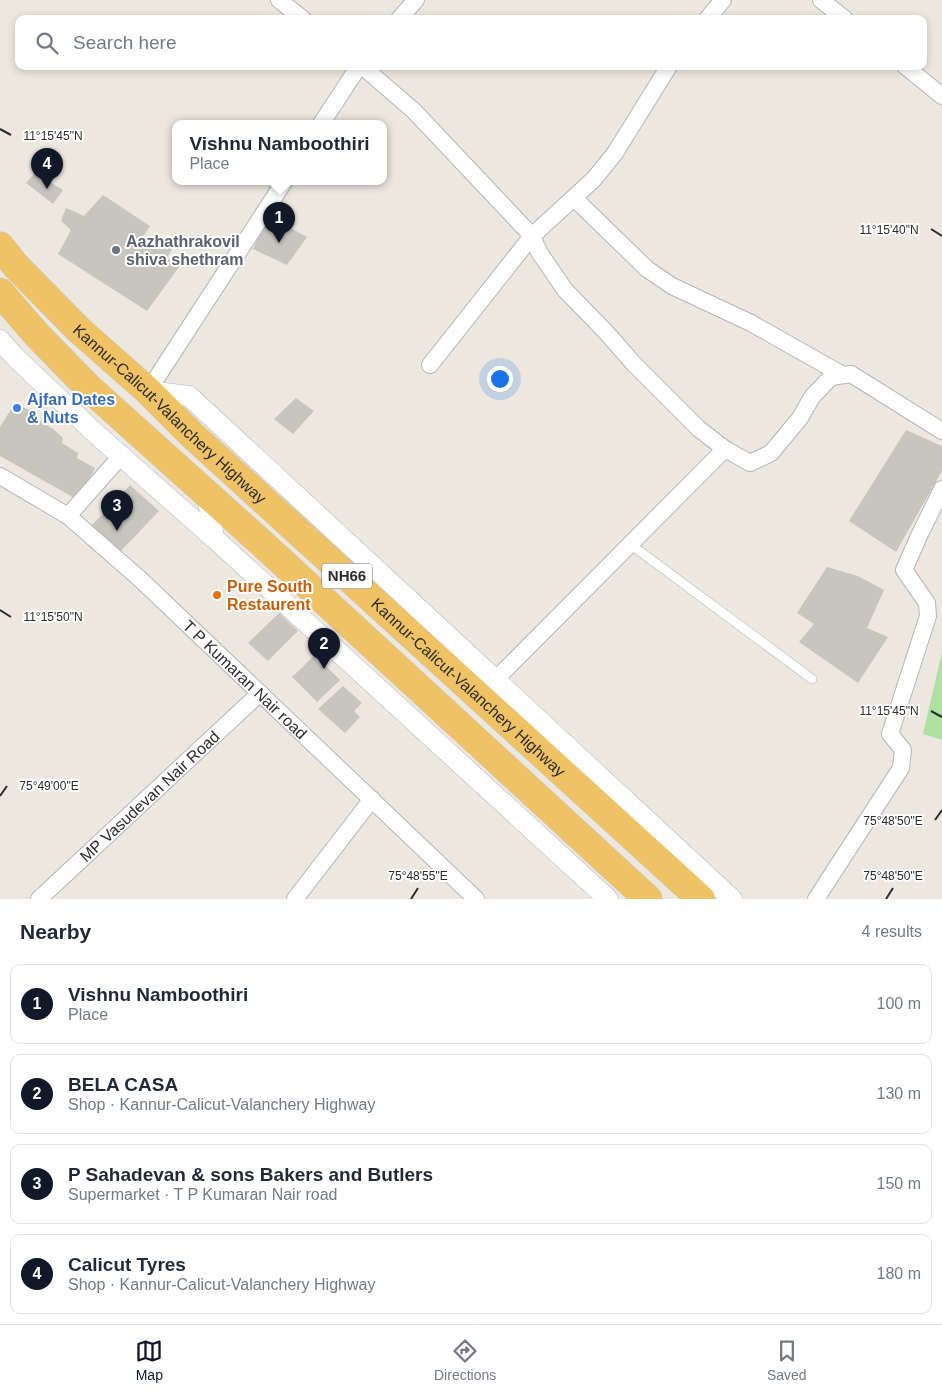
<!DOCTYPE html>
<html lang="en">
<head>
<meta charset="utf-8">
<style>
  :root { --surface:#fff; --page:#f6f6f7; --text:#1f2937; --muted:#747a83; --line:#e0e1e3; --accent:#111827 }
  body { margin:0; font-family:Arial,sans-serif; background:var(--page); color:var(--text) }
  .you { position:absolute; left:499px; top:378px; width:18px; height:18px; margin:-12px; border:4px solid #fff; border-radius:50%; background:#1a73e8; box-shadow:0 0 0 8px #1a73e833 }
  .badge { display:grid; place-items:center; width:32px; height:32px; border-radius:50%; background:var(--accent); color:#fff; font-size:16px; font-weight:700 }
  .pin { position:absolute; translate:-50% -41px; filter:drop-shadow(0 1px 2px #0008) }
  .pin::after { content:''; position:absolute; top:26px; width:18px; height:15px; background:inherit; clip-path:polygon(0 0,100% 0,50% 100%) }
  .popup { position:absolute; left:172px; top:120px; width:215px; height:65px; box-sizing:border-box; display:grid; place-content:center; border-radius:10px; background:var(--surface); filter:drop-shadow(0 1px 4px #0005); font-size:16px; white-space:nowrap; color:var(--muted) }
  .popup b { font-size:19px; color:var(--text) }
  .popup::after { content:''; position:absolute; left:50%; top:100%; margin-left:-10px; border:10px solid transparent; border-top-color:var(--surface) }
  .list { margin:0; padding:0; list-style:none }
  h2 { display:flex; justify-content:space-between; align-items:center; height:65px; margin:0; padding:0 20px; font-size:21px }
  h2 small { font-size:16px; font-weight:400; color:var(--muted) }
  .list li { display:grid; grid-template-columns:32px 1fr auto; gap:15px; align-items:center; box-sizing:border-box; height:80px; margin:0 10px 10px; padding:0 10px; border:1px solid var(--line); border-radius:10px }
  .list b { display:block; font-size:19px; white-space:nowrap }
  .list p { margin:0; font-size:16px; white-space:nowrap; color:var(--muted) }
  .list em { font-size:16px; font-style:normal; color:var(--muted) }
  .icon { flex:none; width:28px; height:28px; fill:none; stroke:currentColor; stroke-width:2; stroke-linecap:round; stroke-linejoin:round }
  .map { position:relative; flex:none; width:942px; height:899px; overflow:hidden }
  .search { position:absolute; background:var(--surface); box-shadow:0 2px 8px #0003; left:15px; right:15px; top:15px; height:55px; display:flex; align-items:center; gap:12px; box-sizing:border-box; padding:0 18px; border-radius:10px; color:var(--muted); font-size:19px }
  .sheet { height:425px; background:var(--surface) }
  nav { display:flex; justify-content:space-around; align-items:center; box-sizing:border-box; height:70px; border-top:1px solid var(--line); background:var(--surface); font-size:14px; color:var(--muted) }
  nav a { display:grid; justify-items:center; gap:2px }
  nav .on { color:var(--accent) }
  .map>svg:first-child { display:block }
</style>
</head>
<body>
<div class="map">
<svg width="942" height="899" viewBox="0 0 942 899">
  <rect width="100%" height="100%" fill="#ede8df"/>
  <!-- green -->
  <polygon fill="#b0e09f" points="942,652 942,740 923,734"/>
  <!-- building -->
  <g fill="#c8c5bf">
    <polygon points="35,173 63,190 53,204 26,183"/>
    <polygon points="103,195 150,226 142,238 153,247 161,239 173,247 167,258 179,267 147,311 58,254 71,230 61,221 66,208 84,216"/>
    <polygon points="268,216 307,237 287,265 253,249"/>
    <polygon points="296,398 314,411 293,434 274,419"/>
    <polygon points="15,403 33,412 32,416 53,429 63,438 62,443 78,453 77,458 95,468 78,500 0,456 0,427"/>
    <polygon points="906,430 942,446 942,471 896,552 849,521"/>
    <polygon points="130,485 159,511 118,554 91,526"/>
    <polygon points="827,567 858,576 884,590 867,628 888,637 858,683 799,642 814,624 797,613"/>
    <polygon points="279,613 298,631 268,661 248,643"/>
    <polygon points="315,655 340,680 317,702 292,677"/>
    <polygon points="343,686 362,703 354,711 360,717 345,733 318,709"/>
  </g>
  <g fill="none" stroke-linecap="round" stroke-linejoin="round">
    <!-- service casing -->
    <g stroke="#b3b4be" stroke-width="10">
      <polyline id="service" points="630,544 812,679"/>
    </g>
    <!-- minor casing -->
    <g stroke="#b3b4be" stroke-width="18">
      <g id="minor">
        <polyline points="279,0 303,19"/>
        <polyline points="821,0 845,19"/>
        <polyline points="399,19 416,0"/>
        <polyline points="707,19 723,0"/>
        <polyline points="362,66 414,111 532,236 539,252 565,290 605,331 634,364 699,429 725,449 750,463 771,453 800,418 812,397 831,377 851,374 942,431"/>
        <polyline points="905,66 942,96"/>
        <polyline points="321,124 359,66"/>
        <polyline points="574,198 647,269 672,286 751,323 843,375"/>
        <polyline points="430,365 532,236 594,179 615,153 669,66"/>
        <polyline points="148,391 284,182"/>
        <path id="s1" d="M0 476 68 516 140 579 476 899"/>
        <polyline points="68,516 121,456"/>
        <polyline points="502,673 725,449"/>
        <path id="s2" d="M39 899 260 693"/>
        <polyline points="295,899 372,799"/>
        <polyline points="816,899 901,768 903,750 890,734 928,616 927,603 904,570 919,536 942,489"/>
      </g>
    </g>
    <!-- tertiary casing -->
    <g stroke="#b3b4be" stroke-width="21">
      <g id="tertiary">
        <polyline points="0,340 14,356 95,433 214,538"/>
        <polyline points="148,391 189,396 732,899"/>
        <polyline points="207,494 214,538 608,899"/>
      </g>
    </g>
    <!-- trunk casing -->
    <g stroke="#c8c8c8" stroke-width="29">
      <g id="trunk">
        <path id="s3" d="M0 246 16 266 79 330 148 391 191 434 701 899"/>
        <polyline points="0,292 38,336 89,388 267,548 648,899"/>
      </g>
    </g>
    <!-- service -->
    <use href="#service" stroke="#fff" stroke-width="9"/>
    <!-- minor -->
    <use href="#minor" stroke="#fff" stroke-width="16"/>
    <!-- tertiary -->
    <use href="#tertiary" stroke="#fff" stroke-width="20"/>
    <!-- trunk -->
    <use href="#trunk" stroke="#efc265" stroke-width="28"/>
  </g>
  <!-- ticks -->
  <path fill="none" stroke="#2c2c2c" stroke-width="2" d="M0 129 11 135M931 229 942 236M0 610 11 617M931 711 942 717M0 796 7 786M935 820 942 810M411 899 418 888M886 899 893 888"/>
  <!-- markers -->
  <circle fill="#6b7280" stroke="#fff" stroke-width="2" cx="116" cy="250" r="5"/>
  <circle fill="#3f7fe0" stroke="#fff" stroke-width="2" cx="17" cy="408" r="5"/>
  <circle fill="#e8710a" stroke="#fff" stroke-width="2" cx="217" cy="595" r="5"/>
  <g text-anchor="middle" stroke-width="4" stroke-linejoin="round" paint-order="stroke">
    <!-- shield labels -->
    <rect fill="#fff" stroke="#6b6b6b" stroke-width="1" x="322" y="563.5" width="50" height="25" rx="4"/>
    <g font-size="15" font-weight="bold" fill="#2c2c2c">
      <text x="347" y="581">NH66</text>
    </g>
    <!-- worship labels -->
    <g font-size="16" font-weight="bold" fill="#5b616d" stroke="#fff" text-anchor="start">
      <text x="126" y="247">Aazhathrakovil<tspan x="126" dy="18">shiva shethram</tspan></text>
    </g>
    <!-- shop labels -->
    <g font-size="16" font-weight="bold" fill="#366cbe" stroke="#fff" text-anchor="start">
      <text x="27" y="405">Ajfan Dates<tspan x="27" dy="18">&amp; Nuts</tspan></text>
    </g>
    <!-- street labels -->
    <g font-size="16" fill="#2c2c2c" stroke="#fff">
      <text dy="6" stroke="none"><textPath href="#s3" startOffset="239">Kannur-Calicut-Valanchery Highway</textPath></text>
      <text dy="6" stroke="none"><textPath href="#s1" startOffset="320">T P Kumaran Nair road</textPath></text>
      <text dy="6" stroke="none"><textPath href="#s3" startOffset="644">Kannur-Calicut-Valanchery Highway</textPath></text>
      <text dy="6" stroke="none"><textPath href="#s2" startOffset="151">MP Vasudevan Nair Road</textPath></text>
    </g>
    <!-- food labels -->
    <g font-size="16" font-weight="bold" fill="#c56008" stroke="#fff" text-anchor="start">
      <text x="227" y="592">Pure South<tspan x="227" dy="18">Restaurent</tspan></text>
    </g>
  </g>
  <g font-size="12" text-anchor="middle" fill="#2c2c2c" stroke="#fff" stroke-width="4" stroke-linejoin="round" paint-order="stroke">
    <text x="53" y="140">11°15'45"N</text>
    <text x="889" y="234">11°15'40"N</text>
    <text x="53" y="621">11°15'50"N</text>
    <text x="889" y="715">11°15'45"N</text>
    <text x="49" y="790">75°49'00"E</text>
    <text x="893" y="825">75°48'50"E</text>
    <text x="418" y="880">75°48'55"E</text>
    <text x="893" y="880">75°48'50"E</text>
  </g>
</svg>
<div class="you"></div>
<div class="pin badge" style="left:279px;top:243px">1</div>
<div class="popup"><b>Vishnu Namboothiri</b>Place</div>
<div class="pin badge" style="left:324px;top:669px">2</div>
<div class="pin badge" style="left:117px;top:531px">3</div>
<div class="pin badge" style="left:47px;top:189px">4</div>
<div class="search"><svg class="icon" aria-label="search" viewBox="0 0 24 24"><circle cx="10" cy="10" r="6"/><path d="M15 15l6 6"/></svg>Search here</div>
</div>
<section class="sheet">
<h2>Nearby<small>4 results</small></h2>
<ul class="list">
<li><span class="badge">1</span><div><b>Vishnu Namboothiri</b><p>Place</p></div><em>100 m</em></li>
<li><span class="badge">2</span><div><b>BELA CASA</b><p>Shop · Kannur-Calicut-Valanchery Highway</p></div><em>130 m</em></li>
<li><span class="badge">3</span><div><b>P Sahadevan &amp; sons Bakers and Butlers</b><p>Supermarket · T P Kumaran Nair road</p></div><em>150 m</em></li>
<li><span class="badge">4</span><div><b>Calicut Tyres</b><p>Shop · Kannur-Calicut-Valanchery Highway</p></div><em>180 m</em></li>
</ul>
</section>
<nav>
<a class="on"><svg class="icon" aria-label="map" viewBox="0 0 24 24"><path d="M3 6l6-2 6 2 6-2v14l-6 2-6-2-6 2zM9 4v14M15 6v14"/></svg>Map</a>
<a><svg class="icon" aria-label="directions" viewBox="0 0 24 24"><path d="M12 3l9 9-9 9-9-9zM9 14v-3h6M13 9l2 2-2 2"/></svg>Directions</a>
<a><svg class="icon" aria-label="saved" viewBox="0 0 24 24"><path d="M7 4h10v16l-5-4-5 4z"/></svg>Saved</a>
</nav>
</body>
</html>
